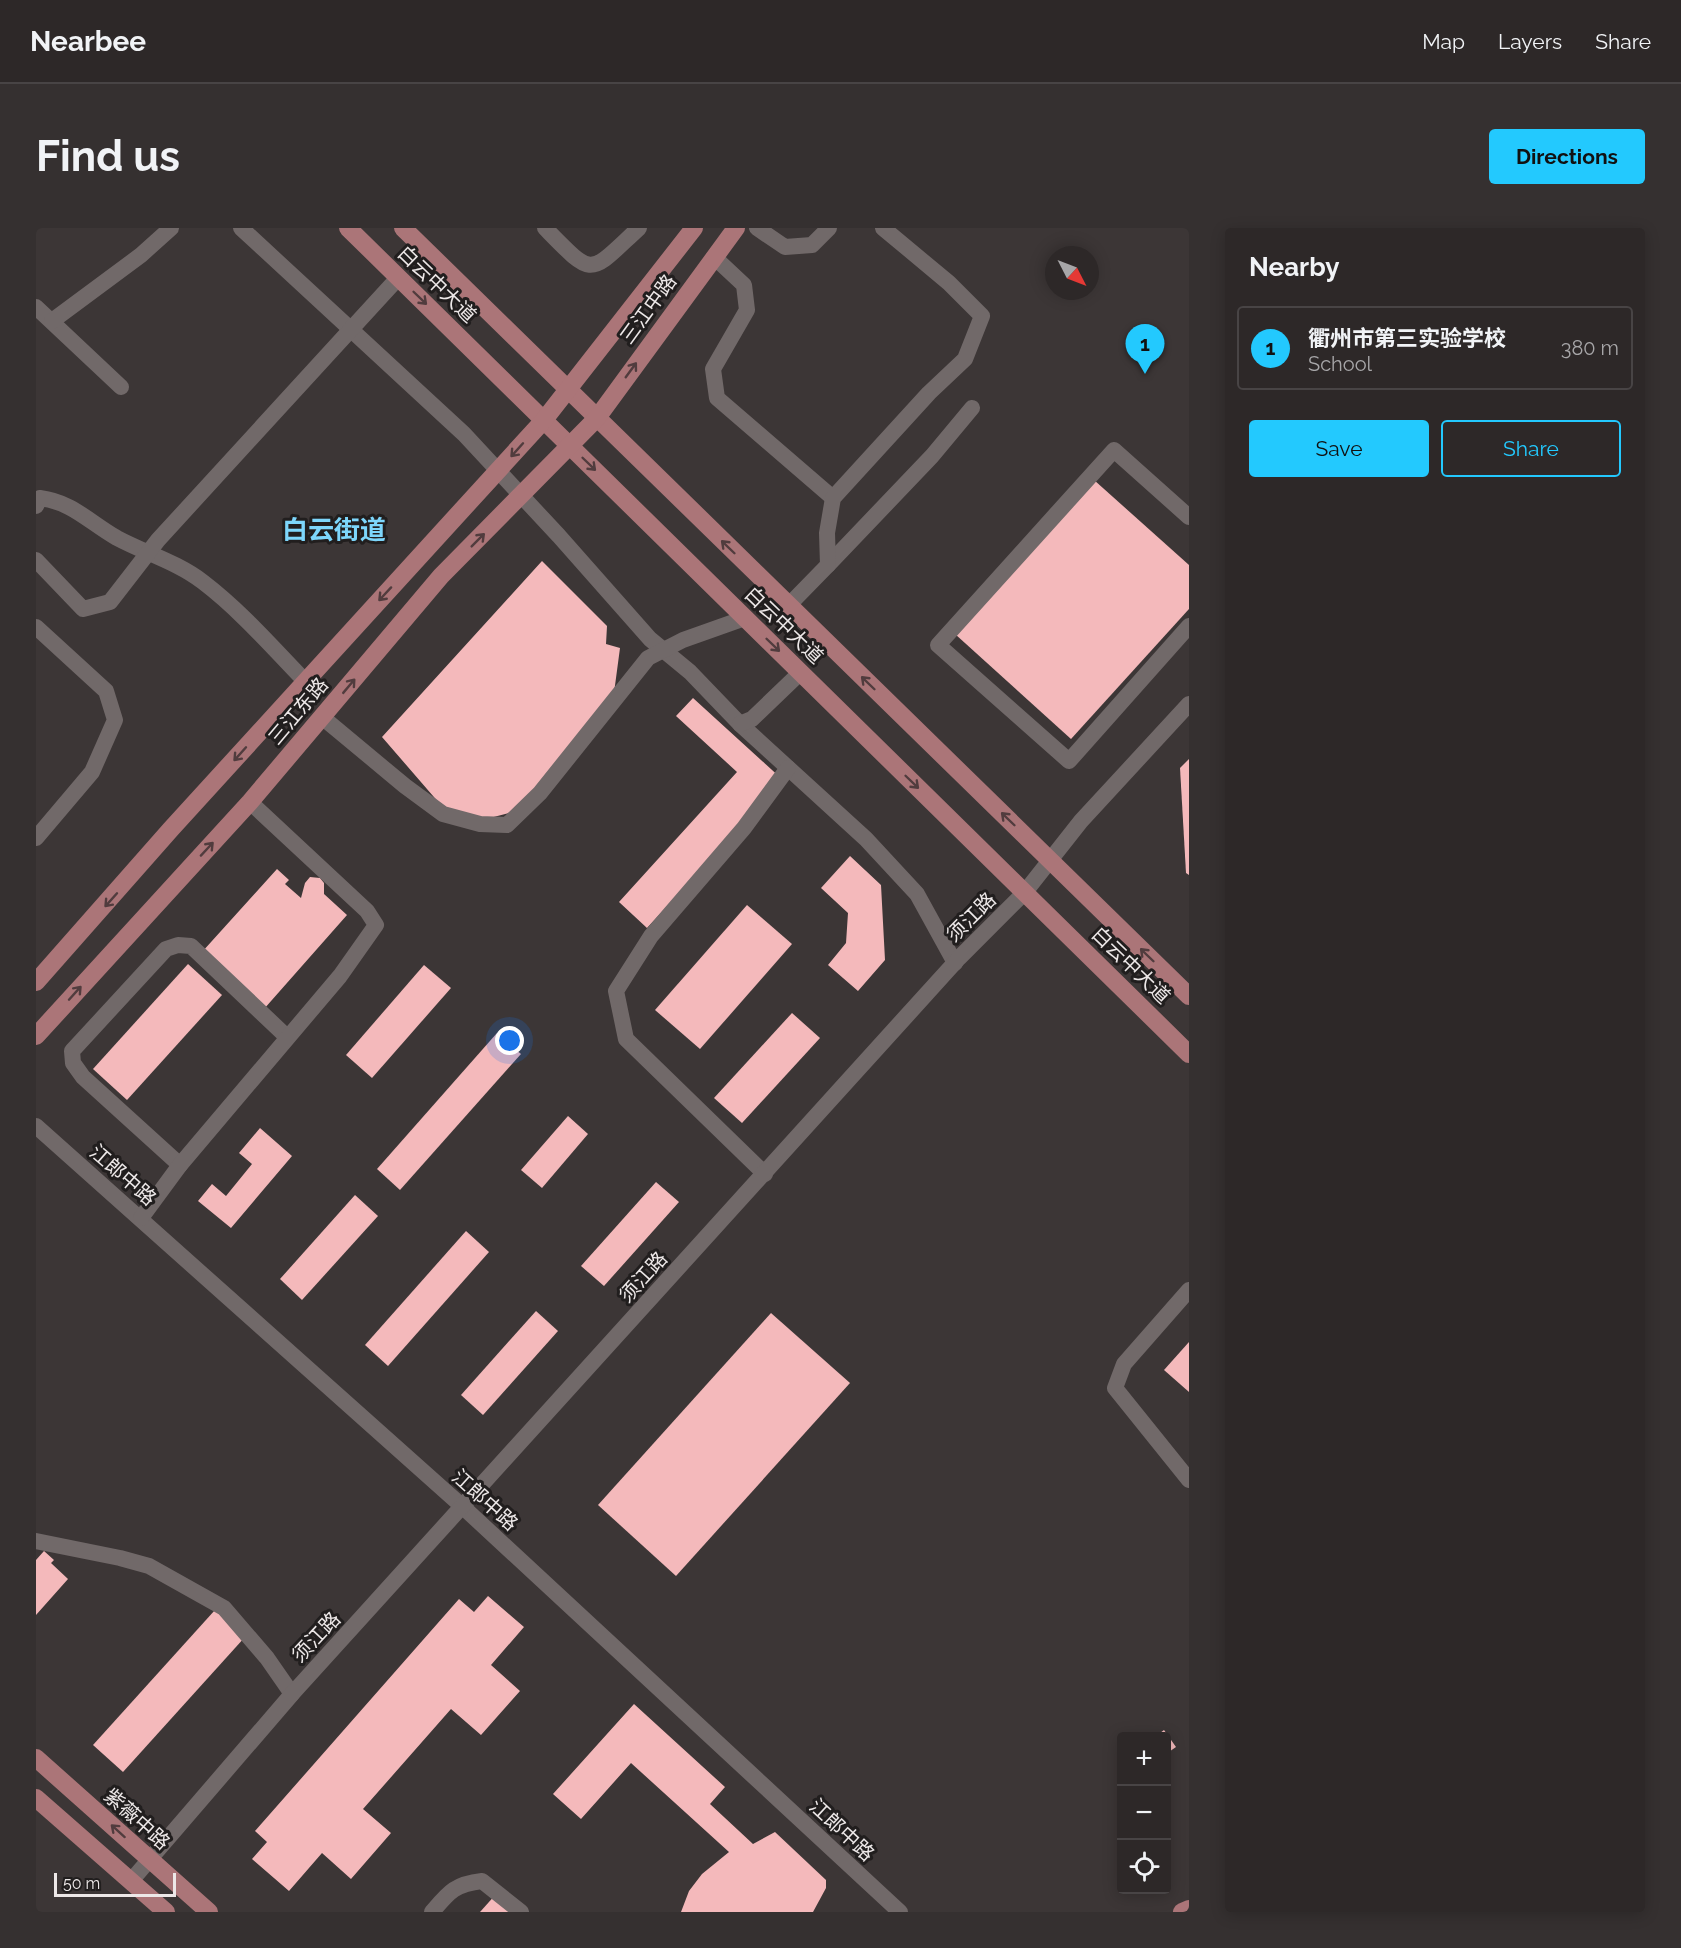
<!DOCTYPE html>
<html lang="en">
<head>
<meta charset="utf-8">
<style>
  :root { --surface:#2d2828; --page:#353030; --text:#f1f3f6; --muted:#a7a6a8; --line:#484445; --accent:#23c9fe }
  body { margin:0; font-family:Raleway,"Noto Sans SC",sans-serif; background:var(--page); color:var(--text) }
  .controls { position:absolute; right:18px; bottom:18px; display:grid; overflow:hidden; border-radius:6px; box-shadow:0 3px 15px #0003 }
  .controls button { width:54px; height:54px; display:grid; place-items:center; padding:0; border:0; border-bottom:2px solid var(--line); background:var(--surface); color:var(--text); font:30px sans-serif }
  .compass { position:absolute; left:1009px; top:18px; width:54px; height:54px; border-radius:50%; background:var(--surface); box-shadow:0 3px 15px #0003; rotate:132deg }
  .scale { position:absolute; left:18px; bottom:15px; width:122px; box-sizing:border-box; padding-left:6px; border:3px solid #ede8e8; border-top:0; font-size:16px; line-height:21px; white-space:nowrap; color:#ede8e8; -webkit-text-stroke:4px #211e1e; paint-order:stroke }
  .you { position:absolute; left:474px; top:813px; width:21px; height:21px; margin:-15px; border:4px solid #fff; border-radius:50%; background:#1a73e8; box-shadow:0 0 0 9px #1a73e833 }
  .badge { display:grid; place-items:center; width:39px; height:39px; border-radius:50%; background:var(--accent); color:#111; font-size:20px; font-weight:700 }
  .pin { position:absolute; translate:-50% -50px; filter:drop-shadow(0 2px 3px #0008) }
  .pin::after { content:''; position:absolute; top:32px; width:21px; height:18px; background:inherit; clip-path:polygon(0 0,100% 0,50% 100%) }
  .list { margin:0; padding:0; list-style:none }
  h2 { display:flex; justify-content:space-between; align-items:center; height:78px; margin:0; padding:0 24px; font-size:26px }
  h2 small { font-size:20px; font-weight:400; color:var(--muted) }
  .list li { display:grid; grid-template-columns:39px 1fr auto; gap:18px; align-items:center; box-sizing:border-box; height:84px; margin:0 12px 12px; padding:0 12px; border:2px solid var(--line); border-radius:6px }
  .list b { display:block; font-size:22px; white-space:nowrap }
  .list p { margin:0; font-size:20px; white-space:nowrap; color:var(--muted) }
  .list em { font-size:20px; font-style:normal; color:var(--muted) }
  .actions { display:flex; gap:12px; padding:18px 24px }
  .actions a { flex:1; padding:14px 0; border:2px solid var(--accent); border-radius:6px; text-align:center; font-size:21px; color:var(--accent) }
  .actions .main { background:var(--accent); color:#111 }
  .icon { flex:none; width:33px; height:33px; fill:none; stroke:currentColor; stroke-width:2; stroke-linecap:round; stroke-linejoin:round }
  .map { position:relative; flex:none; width:1153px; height:1684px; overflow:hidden; border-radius:6px }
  header { display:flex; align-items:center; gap:36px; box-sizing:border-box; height:84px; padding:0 30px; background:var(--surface); border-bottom:2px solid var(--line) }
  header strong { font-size:28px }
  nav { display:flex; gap:33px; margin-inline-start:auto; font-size:21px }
  .intro { display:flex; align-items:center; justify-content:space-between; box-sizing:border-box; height:144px; padding:0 36px }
  h1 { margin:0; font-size:42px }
  .button { padding:15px 27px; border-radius:6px; background:var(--accent); color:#111; font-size:21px; font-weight:700 }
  main { display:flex; gap:36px; padding:0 36px }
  aside { flex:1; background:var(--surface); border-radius:6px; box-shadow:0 3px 15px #0003 }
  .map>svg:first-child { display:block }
</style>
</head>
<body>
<header>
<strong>Nearbee</strong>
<nav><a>Map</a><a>Layers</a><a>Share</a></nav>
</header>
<div class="intro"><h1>Find us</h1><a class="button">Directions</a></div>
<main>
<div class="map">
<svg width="1153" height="1684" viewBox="0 0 1153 1684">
  <rect width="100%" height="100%" fill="#3c3636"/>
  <!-- building -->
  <g fill="#f4b9bb">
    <polygon points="1058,252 1153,337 1153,381 1035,511 919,406"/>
    <polygon points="506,333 571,398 570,416 584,420 576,480 481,583 423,598 346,509"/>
    <polygon points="657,470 747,552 611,700 583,674 701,544 640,488"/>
    <polygon points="1153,531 1153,647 1150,645 1144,540"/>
    <polygon points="814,628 845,657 849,732 822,763 792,737 810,715 812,685 785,660"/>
    <polygon points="241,641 253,652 249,656 265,670 269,655 274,649 284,650 288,655 288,666 311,687 228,781 166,724"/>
    <polygon points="711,677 756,716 664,821 619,782"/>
    <polygon points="152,736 186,767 91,872 57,841"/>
    <polygon points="388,737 415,760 336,850 310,827"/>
    <polygon points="756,785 784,810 706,895 678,870"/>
    <polygon points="461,805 485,826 364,962 341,941"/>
    <polygon points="532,888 552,906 506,960 485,942"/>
    <polygon points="224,900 256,928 195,1000 162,973 176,956 190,968 216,936 203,925"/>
    <polygon points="620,954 643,974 568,1058 545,1038"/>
    <polygon points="319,967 342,988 266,1072 244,1051"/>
    <polygon points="430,1003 453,1024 352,1138 329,1117"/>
    <polygon points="500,1083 522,1103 447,1187 425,1167"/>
    <polygon points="735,1085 814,1155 640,1348 562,1277"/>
    <polygon points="1153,1114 1153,1164 1128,1142"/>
    <polygon points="8,1323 18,1332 15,1335 32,1351 0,1387 0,1332"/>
    <polygon points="452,1368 488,1399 455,1437 484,1463 445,1507 415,1481 327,1581 355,1605 315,1651 286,1625 253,1663 216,1631 231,1614 219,1603 423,1371 438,1384"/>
    <polygon points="179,1382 209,1409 87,1544 57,1517"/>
    <polygon points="598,1476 689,1559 674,1576 717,1616 739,1604 790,1652 790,1660 777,1684 645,1684 653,1663 666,1646 693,1624 595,1535 545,1591 517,1566"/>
    <polygon points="1128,1502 1140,1519 1130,1526 1130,1508 1120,1508"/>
    <polygon points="461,1665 482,1684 444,1684"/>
  </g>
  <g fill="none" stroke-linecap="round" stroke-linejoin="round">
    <!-- minor -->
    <g stroke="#716969" stroke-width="16">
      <polyline points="205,0 428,206 523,308 614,411 654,444 704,496 830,611 881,666 919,735"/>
      <path d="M509 0C559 51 552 47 603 0"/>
      <polyline points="721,0 749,19 776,17 793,0"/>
      <polyline points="678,29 708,57 711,82 677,141 681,170 797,270"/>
      <polyline points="0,79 85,159"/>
      <polyline points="16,93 105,27 135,0"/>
      <path d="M0 278 4 270C36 274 53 294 81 310 109 325 141 334 167 354 205 383 237 420 270 454"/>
      <polyline points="1153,289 1078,222 902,417 1033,533 1153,398"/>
      <polyline points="0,332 47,381 74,374 122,312 362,50"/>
      <polyline points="792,337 896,228 936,180"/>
      <polyline points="752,378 792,337 791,305 797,270 893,165 929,131 946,88 913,55 847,0"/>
      <polyline points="0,399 70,463 79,492 56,544 0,610"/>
      <polyline points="286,489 369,558 407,586 444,596 471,597 504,565 612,430 647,412 709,390"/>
      <polyline points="704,496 716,491 765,444"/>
      <polyline points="0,898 427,1279 864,1684"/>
      <polyline points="144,937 47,849 37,835 36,823 130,721 142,717 155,718 251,809"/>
      <polyline points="729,946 590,811 580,763 615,708 708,600 752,540"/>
      <polyline points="105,990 144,937 304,748 340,697 331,683 214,574"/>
      <polyline points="1153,1062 1088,1136 1079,1160 1153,1252"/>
      <polyline points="0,1313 84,1330 113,1338 188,1380 231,1430 256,1466"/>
      <polyline points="95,1653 256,1466 923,730 989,664 1045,593 1153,476"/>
      <path d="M396 1684C413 1664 419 1656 446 1653L485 1684"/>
    </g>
    <!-- major -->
    <g stroke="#ab7578" stroke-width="18">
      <polyline points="312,0 1153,826"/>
      <polyline points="367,0 1153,768"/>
      <polyline points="0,754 135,601 508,192 658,0"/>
      <polyline points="0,808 214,574 405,348 561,190 700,0"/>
      <polyline points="0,1530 173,1684"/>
      <polyline points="0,1570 130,1684"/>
      <polyline points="1146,1684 1153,1681"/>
    </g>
  </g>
  <!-- one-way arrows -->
  <defs><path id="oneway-shaft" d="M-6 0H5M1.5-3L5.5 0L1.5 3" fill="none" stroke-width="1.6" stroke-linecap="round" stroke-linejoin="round" transform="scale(1.5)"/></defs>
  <g stroke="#513c3e">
    <use href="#oneway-shaft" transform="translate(384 70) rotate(44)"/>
    <use href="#oneway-shaft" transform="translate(595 142) rotate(-54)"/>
    <use href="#oneway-shaft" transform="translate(481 222) rotate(132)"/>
    <use href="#oneway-shaft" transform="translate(553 236) rotate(44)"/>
    <use href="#oneway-shaft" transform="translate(442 312) rotate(-45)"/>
    <use href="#oneway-shaft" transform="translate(692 319) rotate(-136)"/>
    <use href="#oneway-shaft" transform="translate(349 366) rotate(133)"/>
    <use href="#oneway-shaft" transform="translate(737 417) rotate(44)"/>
    <use href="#oneway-shaft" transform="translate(832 455) rotate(-136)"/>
    <use href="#oneway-shaft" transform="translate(313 458) rotate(-50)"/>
    <use href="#oneway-shaft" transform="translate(204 526) rotate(132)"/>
    <use href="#oneway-shaft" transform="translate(876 554) rotate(44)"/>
    <use href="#oneway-shaft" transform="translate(972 591) rotate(-136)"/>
    <use href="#oneway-shaft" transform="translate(171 621) rotate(-47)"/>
    <use href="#oneway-shaft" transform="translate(75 672) rotate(132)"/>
    <use href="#oneway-shaft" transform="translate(1111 727) rotate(-136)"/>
    <use href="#oneway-shaft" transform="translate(39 765) rotate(-48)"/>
    <use href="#oneway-shaft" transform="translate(82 1603) rotate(-138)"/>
  </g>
  <g text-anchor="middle" stroke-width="6" stroke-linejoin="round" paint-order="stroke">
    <!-- street labels -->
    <g font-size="20" fill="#ede8e8" stroke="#211e1e">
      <text transform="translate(401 56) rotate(44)" y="7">白云中大道</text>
      <text transform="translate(612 81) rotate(-54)" y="7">三江中路</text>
      <text transform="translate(748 397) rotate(44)" y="7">白云中大道</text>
      <text transform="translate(262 483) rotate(-50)" y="7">三江东路</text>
      <text transform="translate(935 689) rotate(-45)" y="7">须江路</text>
      <text transform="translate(1095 737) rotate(44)" y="7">白云中大道</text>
      <text transform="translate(87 947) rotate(41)" y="7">江郎中路</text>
      <text transform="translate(607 1049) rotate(-48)" y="7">须江路</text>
      <text transform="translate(449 1272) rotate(42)" y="7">江郎中路</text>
      <text transform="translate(280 1409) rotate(-47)" y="7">须江路</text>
      <text transform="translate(101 1591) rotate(42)" y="7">紫薇中路</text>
      <text transform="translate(806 1602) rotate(43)" y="7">江郎中路</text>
    </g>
    <!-- district labels -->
    <g font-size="26" font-weight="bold" fill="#7dd6fb" stroke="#211e1e">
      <text x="298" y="311">白云街道</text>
    </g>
  </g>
</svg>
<div class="controls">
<button>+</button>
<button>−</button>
<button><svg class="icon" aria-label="locate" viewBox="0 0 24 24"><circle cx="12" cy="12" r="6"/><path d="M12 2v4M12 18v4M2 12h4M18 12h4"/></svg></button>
</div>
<svg class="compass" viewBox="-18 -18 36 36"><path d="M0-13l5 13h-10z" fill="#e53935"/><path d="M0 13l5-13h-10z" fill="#a7a6a8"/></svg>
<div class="scale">50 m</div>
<div class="you"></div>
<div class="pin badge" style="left:1109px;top:146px">1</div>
</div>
<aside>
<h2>Nearby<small></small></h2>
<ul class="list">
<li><span class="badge">1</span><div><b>衢州市第三实验学校</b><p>School</p></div><em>380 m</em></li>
</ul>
<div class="actions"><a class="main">Save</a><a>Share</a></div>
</aside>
</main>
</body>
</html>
